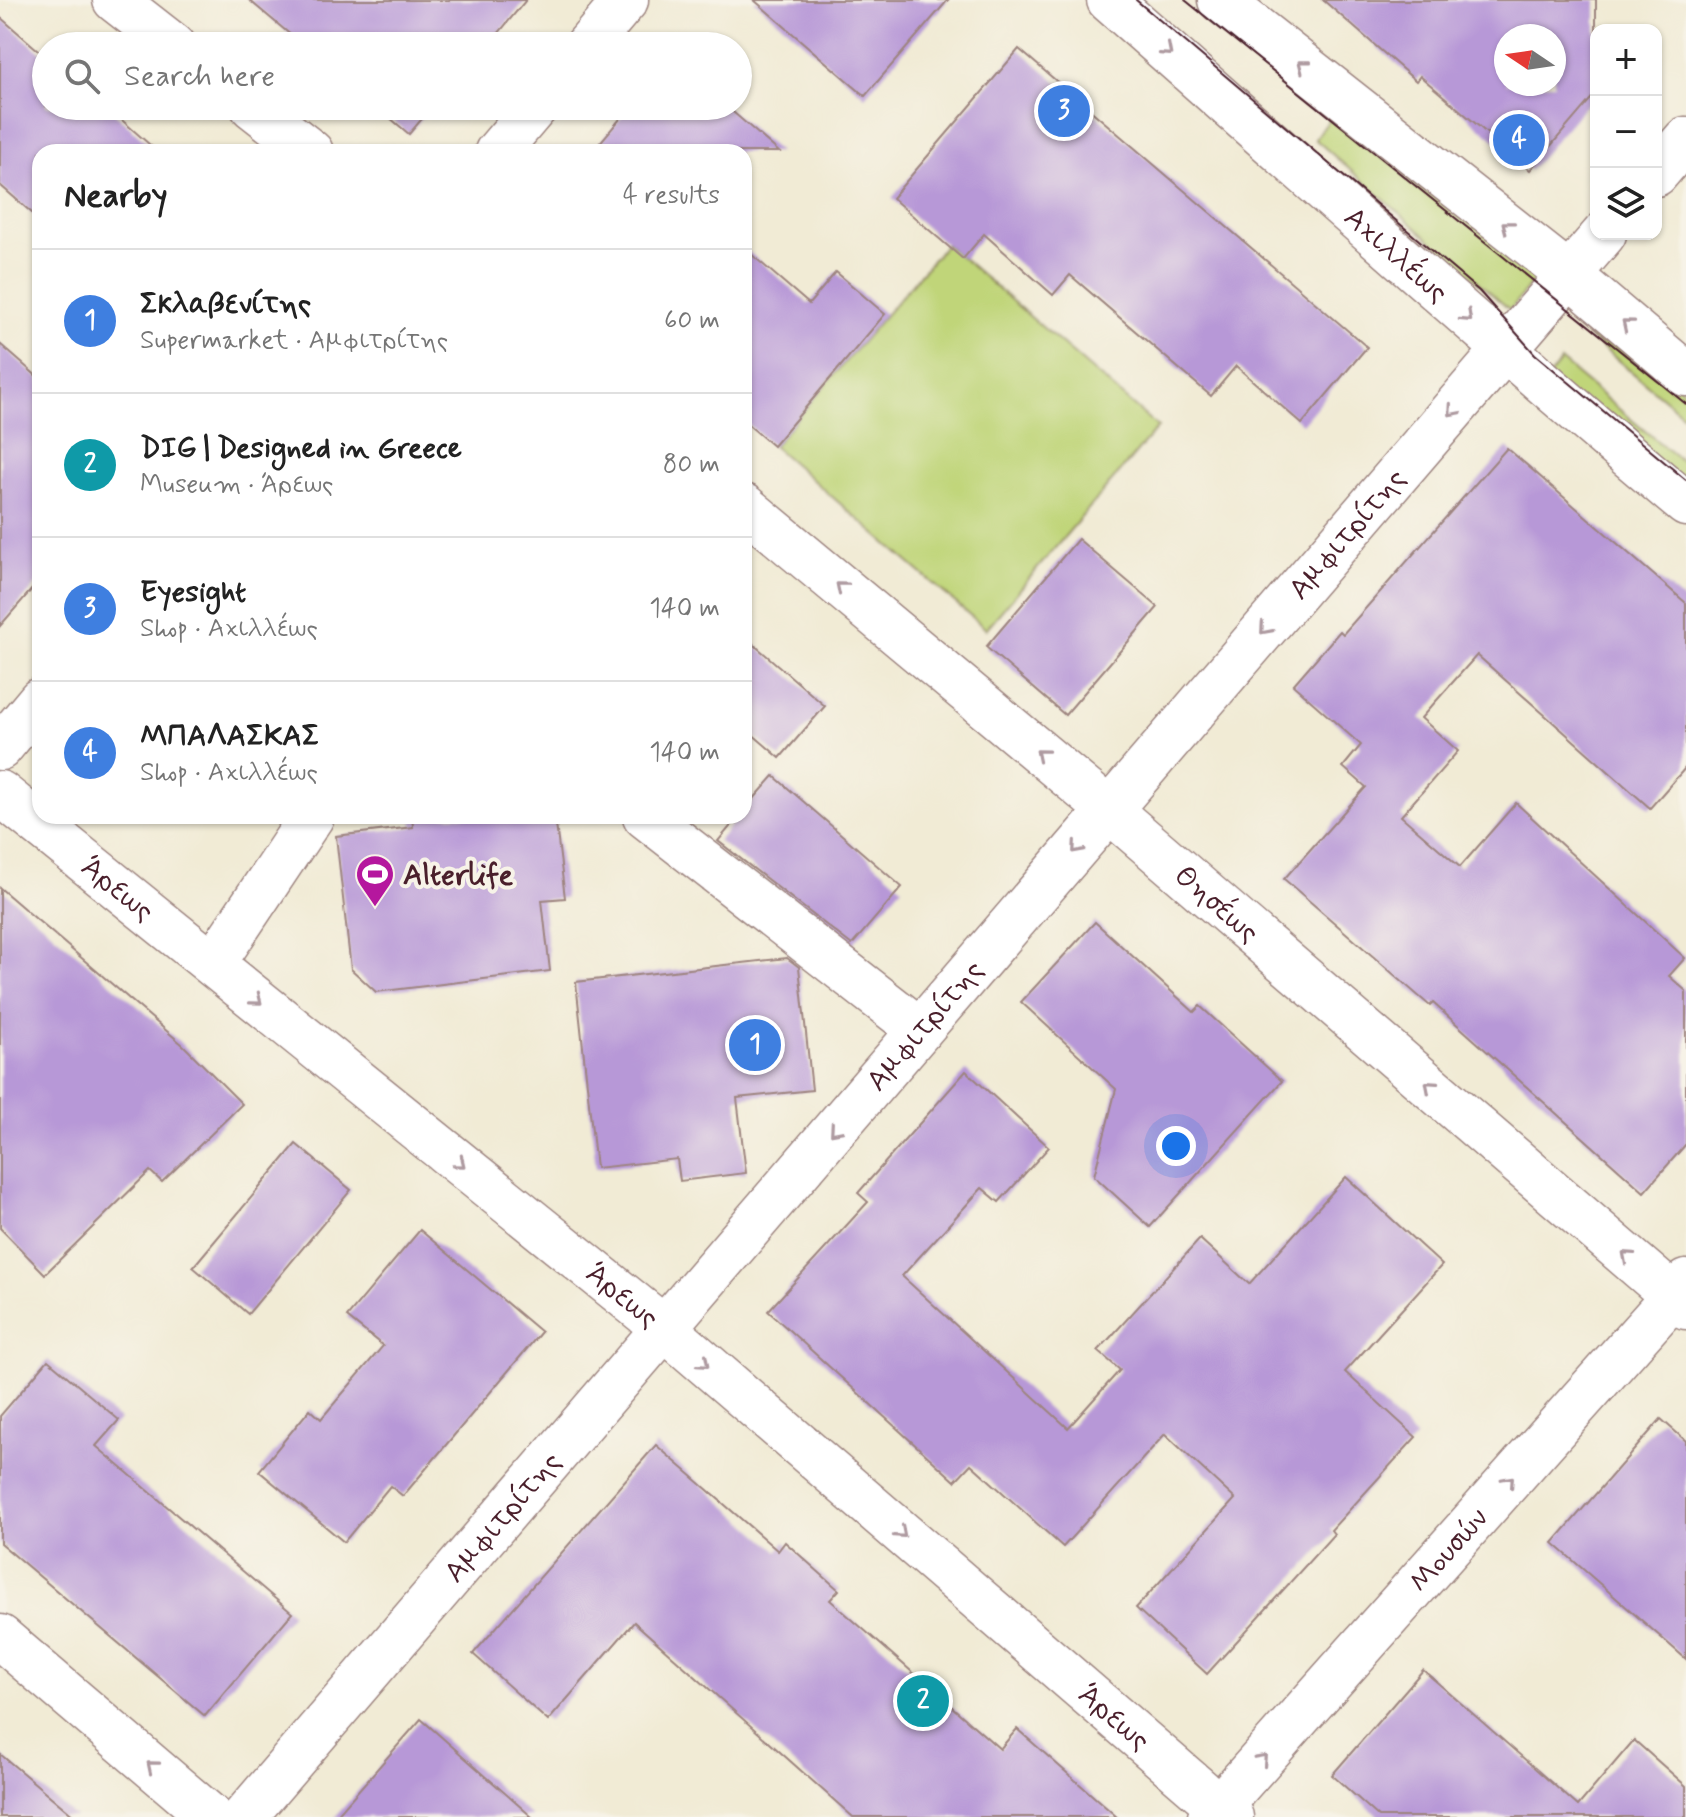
<!DOCTYPE html>
<html lang="en">
<head>
<meta charset="utf-8">
<style>
  :root { --surface:#fff; --page:#f2f2f2; --text:#222; --muted:#767676; --line:#e0e0e0; --accent:#ea580c }
  body { margin:0; font-family:Mynerve,sans-serif; background:var(--page); color:var(--text) }
  .controls { position:absolute; right:24px; top:24px; display:grid; overflow:hidden; border-radius:16px; box-shadow:0 2px 6px #0004 }
  .controls button { width:72px; height:72px; display:grid; place-items:center; padding:0; border:0; border-bottom:2px solid var(--line); background:var(--surface); color:var(--text); font:40px sans-serif }
  .compass { position:absolute; left:1494px; top:24px; width:72px; height:72px; border-radius:50%; background:var(--surface); box-shadow:0 2px 6px #0004; rotate:283deg }
  .you { position:absolute; left:1176px; top:1146px; width:28px; height:28px; margin:-20px; border:6px solid #fff; border-radius:50%; background:#1a73e8; box-shadow:0 0 0 12px #1a73e833 }
  .badge { display:grid; place-items:center; width:52px; height:52px; border-radius:50%; background:var(--accent); color:#fff; font-size:26px; font-weight:700 }
  .pin { position:absolute; translate:-50% -50%; border:4px solid #fff; box-shadow:0 2px 8px #0006 }
  .list { margin:0; padding:0; list-style:none }
  h2 { display:flex; justify-content:space-between; align-items:center; height:104px; margin:0; padding:0 32px; font-size:34px }
  h2 small { font-size:26px; font-weight:400; color:var(--muted) }
  .list li { display:grid; grid-template-columns:52px 1fr auto; gap:24px; align-items:center; box-sizing:border-box; height:144px; padding:0 32px; border-top:2px solid var(--line) }
  .list b { display:block; font-size:30px; white-space:nowrap }
  .list p { margin:0; font-size:26px; white-space:nowrap; color:var(--muted) }
  .list em { font-size:26px; font-style:normal; color:var(--muted) }
  .icon { flex:none; width:44px; height:44px; fill:none; stroke:currentColor; stroke-width:2; stroke-linecap:round; stroke-linejoin:round }
  .map { position:relative; flex:none; width:1686px; height:1817px; overflow:hidden }
  .search { position:absolute; background:var(--surface); box-shadow:0 2px 6px #0004; left:32px; top:32px; width:720px; height:88px; display:flex; align-items:center; gap:20px; box-sizing:border-box; padding:0 28px; border-radius:44px; color:var(--muted); font-size:30px }
  .panel { position:absolute; background:var(--surface); box-shadow:0 2px 6px #0004; left:32px; top:144px; width:720px; height:680px; border-radius:24px }
  .map>svg:first-child { display:block }
</style>
</head>
<body>
<div class="map">
<svg width="1686" height="1817" viewBox="0 0 1686 1817">
  <rect width="100%" height="100%" fill="#f7f3e8"/>
  <filter id="ink" filterUnits="userSpaceOnUse"><feTurbulence type="fractalNoise" baseFrequency=".0125" numOctaves="2"/><feDisplacementMap in="SourceGraphic" scale="16" xChannelSelector="R" yChannelSelector="G"/><feConvolveMatrix kernelMatrix="1 2 1 2 8 2 1 2 1" color-interpolation-filters="sRGB"/></filter>
  <filter id="wash" filterUnits="userSpaceOnUse"><feTurbulence type="fractalNoise" baseFrequency=".006" numOctaves="4" result="noise"/><feDisplacementMap in="SourceGraphic" scale="32" xChannelSelector="R" yChannelSelector="G"/><feGaussianBlur stdDeviation="1.8" result="paint"/><feColorMatrix in="noise" values="0 0 0 0 0 0 0 0 0 0 0 0 0 0 0 0 0 1.4 0 .05"/><feComposite in="paint" operator="in"/></filter>
  <g filter="url(#wash)">
    <rect width="100%" height="100%" fill="#f1ebd5"/>
    <!-- green -->
    <g fill="#c0d579" stroke="#857a52" stroke-width="2">
      <polygon points="1338,108 1542,270 1510,310 1315,139"/>
      <polygon points="946,244 1158,427 986,629 773,446"/>
      <polygon points="1597,318 1686,392 1686,417 1585,333"/>
      <polygon points="1561,361 1686,465 1686,491 1548,377"/>
    </g>
    <g id="blocks">
      <!-- building -->
      <g fill="#b798d7" fill-rule="evenodd">
        <polygon points="249,0 526,0 488,46 304,46"/>
        <polygon points="754,0 948,0 865,96"/>
        <path d="M1323 0H1596V93L1530 170 1420 76 1416 81ZM1506 36H1554V84H1506Z"/>
        <polygon points="0,17 46,57 46,106 106,106 158,152 40,152 40,220 0,185"/>
        <polygon points="1019,49 1367,347 1302,424 1236,366 1211,396 1070,275 1053,295 984,234 963,259 892,198"/>
        <polygon points="376,106 433,106 409,134"/>
        <polygon points="631,106 726,106 779,152 592,152"/>
        <polygon points="744,248 809,304 836,272 885,314 773,446 744,421"/>
        <polygon points="0,344 40,379 40,580 0,626"/>
        <polygon points="1507,448 1686,603 1686,767 1650,808 1477,655 1421,718 1458,751 1401,816 1460,867 1516,803 1685,958 1669,976 1686,991 1686,1144 1644,1192 1433,1003 1430,1006 1284,879 1366,787 1343,767 1361,745 1293,685 1340,631 1343,634"/>
        <polygon points="1078,539 1158,607 1065,715 986,647"/>
        <polygon points="744,636 825,706 780,758 744,727"/>
        <polygon points="774,776 902,887 852,945 718,841 739,816 744,816 744,810"/>
        <polygon points="412,816 555,816 565,898 542,900 550,971 376,992 351,969 336,836 413,827"/>
        <polygon points="0,888 183,1045 242,1104 162,1182 150,1171 45,1274 0,1228"/>
        <polygon points="1095,922 1194,1012 1200,1006 1282,1081 1150,1227 1094,1176 1116,1089 1021,1002"/>
        <polygon points="787,958 799,967 812,1090 737,1098 746,1173 680,1181 677,1159 596,1168 576,982"/>
        <polygon points="966,1071 1049,1147 999,1202 982,1188 902,1276 1068,1428 1120,1370 1098,1351 1200,1239 1249,1284 1346,1177 1442,1265 1345,1372 1416,1437 1331,1530 1334,1534 1207,1674 1136,1608 1235,1499 1165,1434 1063,1547 971,1464 955,1481 768,1311 868,1202 858,1193"/>
        <polygon points="296,1144 351,1190 248,1314 193,1267"/>
        <polygon points="420,1230 541,1332 403,1496 390,1486 344,1542 259,1471 310,1409 321,1419 383,1346 347,1317"/>
        <polygon points="48,1360 119,1420 96,1446 292,1613 205,1716 0,1543 0,1416"/>
        <polygon points="1661,1419 1686,1441 1686,1659 1553,1543"/>
        <polygon points="656,1445 778,1551 785,1542 839,1590 830,1600 1000,1749 1017,1729 1117,1817 853,1817 634,1622 548,1721 473,1654"/>
        <polygon points="1423,1670 1578,1806 1634,1740 1686,1786 1686,1817 1379,1817 1332,1775"/>
        <polygon points="421,1719 532,1817 335,1817"/>
        <polygon points="0,1754 75,1817 0,1817"/>
      </g>
    </g>
  </g>
  <g filter="url(#ink)">
    <use href="#blocks" fill-opacity="0" stroke="#9e8580" stroke-width="2"/>
    <g fill="none" stroke-linecap="round" stroke-linejoin="round">
      <!-- minor casing -->
      <g stroke="#9e8580" stroke-width="47">
        <g id="minor">
          <polyline points="115,0 174,46"/>
          <polyline points="587,46 626,0"/>
          <polyline points="252,106 311,152"/>
          <polyline points="497,152 536,106"/>
          <polyline points="1656,174 1686,139"/>
          <path id="s1" d="M744 506 1109 810 1686 1307"/>
          <polyline points="0,748 40,700"/>
          <path id="s2" d="M0 793 664 1328 1231 1817"/>
          <polyline points="645,816 920,1030"/>
          <polyline points="213,964 312,816"/>
          <polyline points="0,1637 211,1817"/>
          <path id="s3" d="M244 1817 1604 234"/>
          <path id="s4" d="M1210 1817 1686 1282"/>
        </g>
      </g>
      <!-- major casing -->
      <g stroke="#9e8580" stroke-width="47">
        <g id="major">
          <path id="s5" d="M1109 0C1301 168 1490 340 1686 504"/>
          <polyline points="1220,0 1568,274 1686,374"/>
        </g>
      </g>
      <!-- minor -->
      <use href="#minor" stroke="#fff" stroke-width="44"/>
      <!-- major -->
      <use href="#major" stroke="#fff" stroke-width="44"/>
      <!-- tram -->
      <g stroke="#4a1f2b" stroke-width="2">
        <polyline points="1136,0 1479,291 1535,354 1686,480"/>
        <polyline points="1185,0 1686,404"/>
      </g>
    </g>
    <!-- one-way arrows -->
    <defs><path id="oneway-chevron" d="M-2-3.5L2.5 0L-2 3.5" fill="none" stroke-width="1.6" stroke-linecap="round" stroke-linejoin="round" transform="scale(2)"/></defs>
    <g stroke="#ae9aa0">
      <use href="#oneway-chevron" transform="translate(1167 51) rotate(41)"/>
      <use href="#oneway-chevron" transform="translate(1303 65) rotate(-142)"/>
      <use href="#oneway-chevron" transform="translate(1507 226) rotate(-142)"/>
      <use href="#oneway-chevron" transform="translate(1467 317) rotate(43)"/>
      <use href="#oneway-chevron" transform="translate(1627 324) rotate(-140)"/>
      <use href="#oneway-chevron" transform="translate(1453 411) rotate(131)"/>
      <use href="#oneway-chevron" transform="translate(841 587) rotate(-140)"/>
      <use href="#oneway-chevron" transform="translate(1265 629) rotate(131)"/>
      <use href="#oneway-chevron" transform="translate(1041 754) rotate(-140)"/>
      <use href="#oneway-chevron" transform="translate(1077 848) rotate(131)"/>
      <use href="#oneway-chevron" transform="translate(257 1000) rotate(39)"/>
      <use href="#oneway-chevron" transform="translate(1430 1086) rotate(-139)"/>
      <use href="#oneway-chevron" transform="translate(835 1130) rotate(131)"/>
      <use href="#oneway-chevron" transform="translate(460 1163) rotate(39)"/>
      <use href="#oneway-chevron" transform="translate(1627 1256) rotate(-139)"/>
      <use href="#oneway-chevron" transform="translate(704 1363) rotate(41)"/>
      <use href="#oneway-chevron" transform="translate(1509 1481) rotate(-48)"/>
      <use href="#oneway-chevron" transform="translate(901 1533) rotate(41)"/>
      <use href="#oneway-chevron" transform="translate(1262 1759) rotate(-48)"/>
      <use href="#oneway-chevron" transform="translate(152 1766) rotate(-140)"/>
    </g>
  </g>
  <!-- icons -->
  <defs>
    <g id="stadium-pin" transform="scale(2)"><path d="M0 17L-7.5 6A9.5 9.5 0 1 1 7.5 6Z" fill="#b5179e" stroke="#f7f3e8"/><path d="M0-5a6.5 5 0 1 0 0 10a6.5 5 0 1 0 0-10ZM-3.5-1.8h7v3.6h-7Z" fill="#fff"/></g>
  </defs>
  <g fill-rule="evenodd">
    <use href="#stadium-pin" x="375" y="874"/>
  </g>
  <g text-anchor="middle" stroke-width="8" stroke-linejoin="round" paint-order="stroke">
    <!-- street labels -->
    <g font-size="30" fill="#4a1f2b" stroke="#f7f3e8">
      <text dy="10" stroke="none"><textPath href="#s5" startOffset="384">Αχιλλέως</textPath></text>
      <text dy="10" stroke="none"><textPath href="#s3" startOffset="1692">Αμφιτρίτης</textPath></text>
      <text dy="10" stroke="none"><textPath href="#s2" startOffset="152">Άρεως</textPath></text>
      <text dy="10" stroke="none"><textPath href="#s1" startOffset="618">Θησέως</textPath></text>
      <text dy="10" stroke="none"><textPath href="#s3" startOffset="1044">Αμφιτρίτης</textPath></text>
      <text dy="10" stroke="none"><textPath href="#s2" startOffset="800">Άρεως</textPath></text>
      <text dy="10" stroke="none"><textPath href="#s3" startOffset="396">Αμφιτρίτης</textPath></text>
      <text dy="10" stroke="none"><textPath href="#s4" startOffset="358">Μουσών</textPath></text>
      <text dy="10" stroke="none"><textPath href="#s2" startOffset="1448">Άρεως</textPath></text>
    </g>
    <!-- poi labels -->
    <g font-size="30" font-weight="bold" fill="#4a1f2b" stroke="#f7f3e8" text-anchor="start">
      <text x="403" y="884">Alterlife</text>
    </g>
  </g>
</svg>
<div class="controls">
<button>+</button>
<button>−</button>
<button><svg class="icon" aria-label="layers" viewBox="0 0 24 24"><path d="M12 4l9 5-9 5-9-5zM3 14l9 5 9-5"/></svg></button>
</div>
<svg class="compass" viewBox="-18 -18 36 36"><path d="M0-13l5 13h-10z" fill="#e53935"/><path d="M0 13l5-13h-10z" fill="#767676"/></svg>
<div class="you"></div>
<div class="pin badge" style="left:755px;top:1045px;background:#3f7fe0">1</div>
<div class="pin badge" style="left:923px;top:1701px;background:#0f9aa8">2</div>
<div class="pin badge" style="left:1064px;top:111px;background:#3f7fe0">3</div>
<div class="pin badge" style="left:1519px;top:140px;background:#3f7fe0">4</div>
<div class="search"><svg class="icon" aria-label="search" viewBox="0 0 24 24"><circle cx="10" cy="10" r="6"/><path d="M15 15l6 6"/></svg>Search here</div>
<section class="panel">
<h2>Nearby<small>4 results</small></h2>
<ul class="list">
<li><span class="badge" style="background:#3f7fe0">1</span><div><b>Σκλαβενίτης</b><p>Supermarket · Αμφιτρίτης</p></div><em>60 m</em></li>
<li><span class="badge" style="background:#0f9aa8">2</span><div><b>DIG | Designed in Greece</b><p>Museum · Άρεως</p></div><em>80 m</em></li>
<li><span class="badge" style="background:#3f7fe0">3</span><div><b>Eyesight</b><p>Shop · Αχιλλέως</p></div><em>140 m</em></li>
<li><span class="badge" style="background:#3f7fe0">4</span><div><b>ΜΠΑΛΑΣΚΑΣ</b><p>Shop · Αχιλλέως</p></div><em>140 m</em></li>
</ul>
</section>
</div>
</body>
</html>
